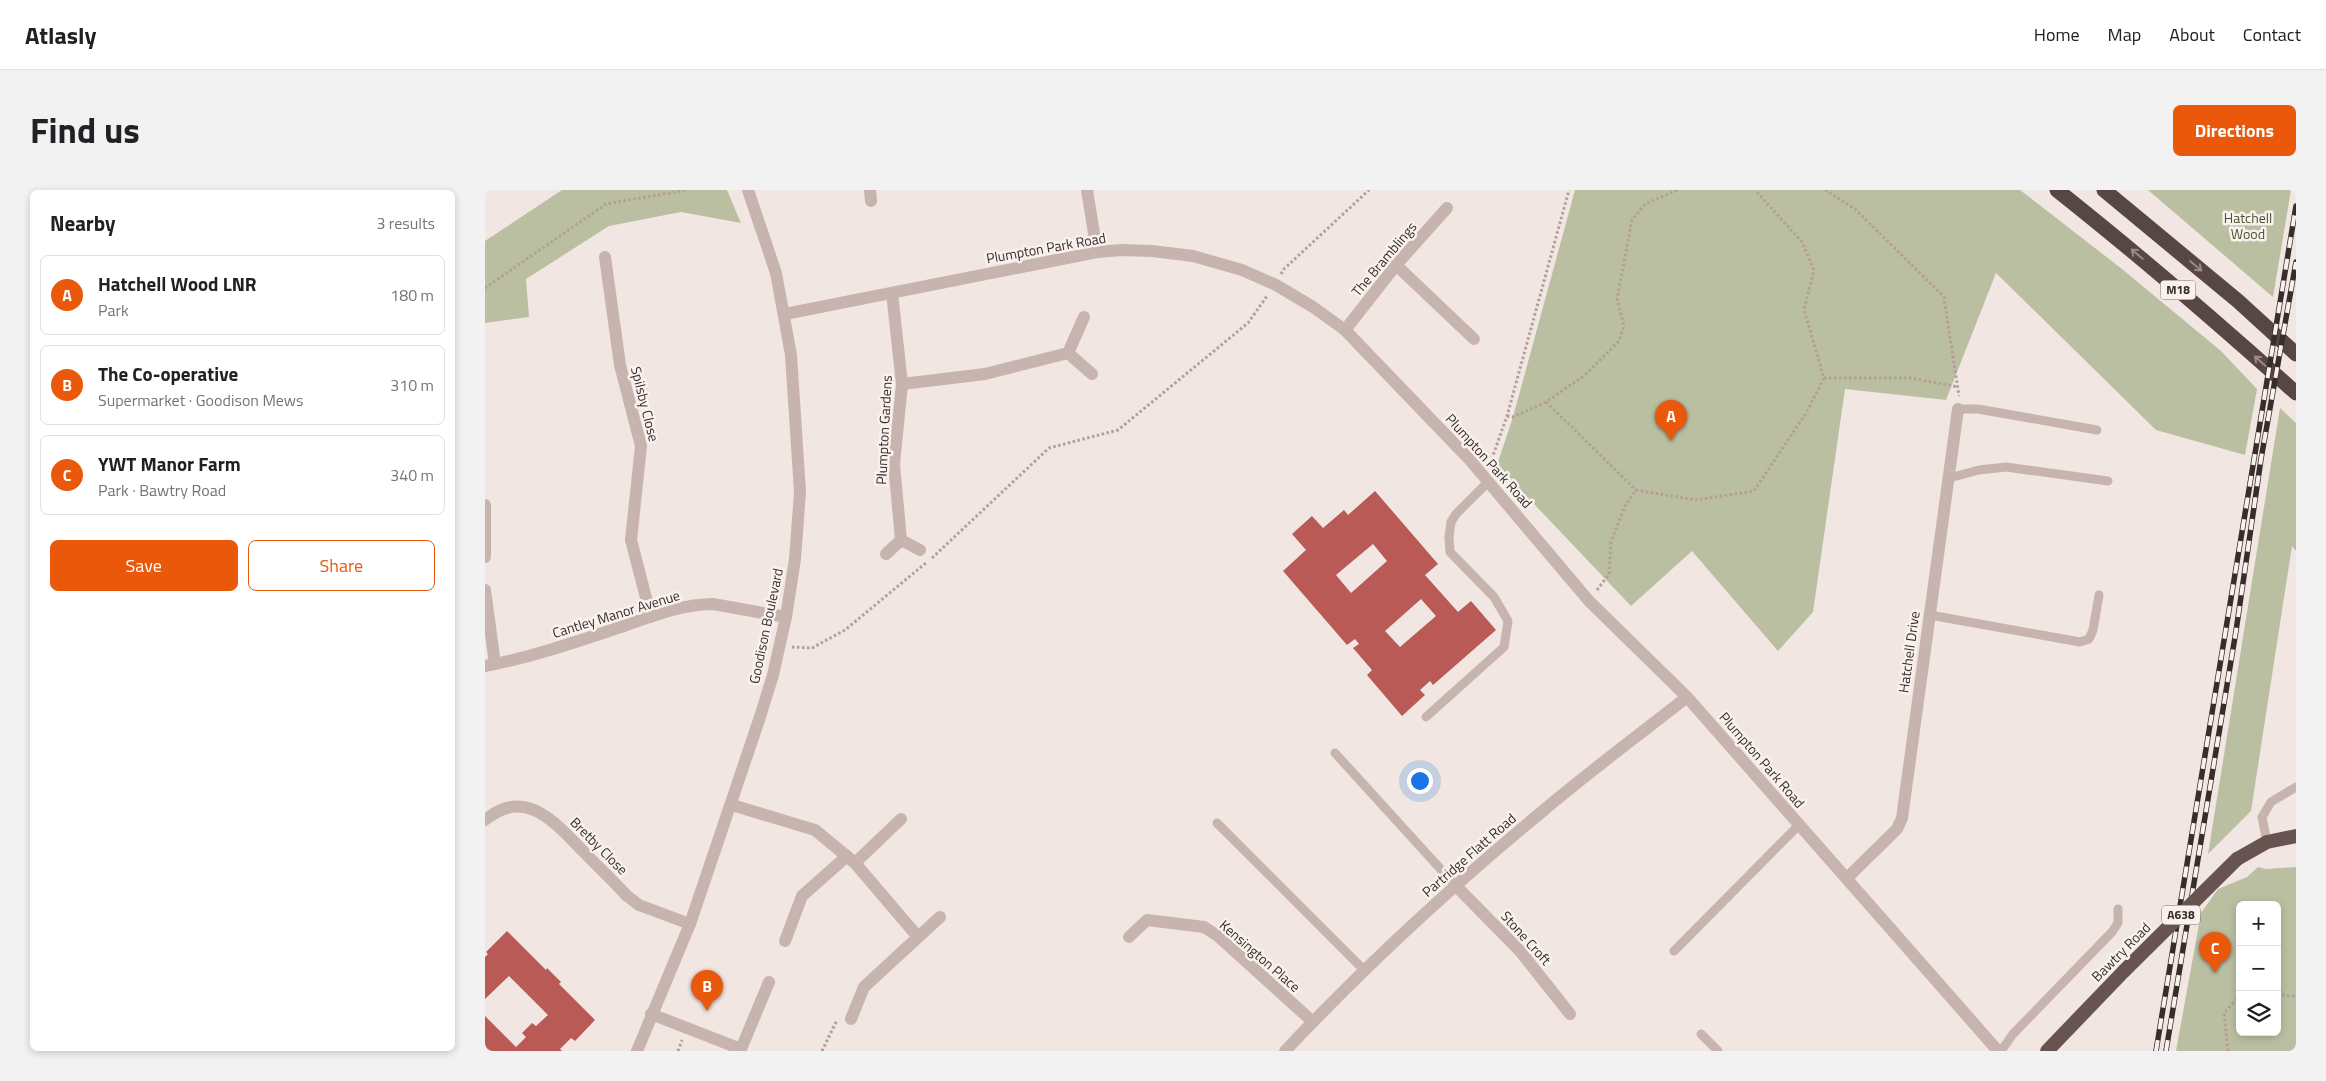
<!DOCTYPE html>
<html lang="en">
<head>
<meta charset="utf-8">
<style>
  :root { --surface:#fff; --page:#f2f2f2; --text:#202124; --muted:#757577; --line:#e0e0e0; --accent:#ea580c }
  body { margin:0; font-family:"Titillium Web",sans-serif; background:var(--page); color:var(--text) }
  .controls { position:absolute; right:15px; bottom:15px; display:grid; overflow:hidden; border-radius:8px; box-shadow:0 2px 8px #0003 }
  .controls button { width:45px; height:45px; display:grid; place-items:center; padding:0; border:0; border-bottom:1px solid var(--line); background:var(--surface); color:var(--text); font:25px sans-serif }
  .you { position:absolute; left:934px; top:590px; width:18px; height:18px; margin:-12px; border:4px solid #fff; border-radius:50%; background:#1a73e8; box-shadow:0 0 0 8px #1a73e833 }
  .badge { display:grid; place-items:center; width:32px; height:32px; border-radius:50%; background:var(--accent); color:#fff; font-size:16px; font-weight:700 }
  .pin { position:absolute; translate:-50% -41px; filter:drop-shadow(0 1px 2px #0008) }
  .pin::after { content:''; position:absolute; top:26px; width:18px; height:15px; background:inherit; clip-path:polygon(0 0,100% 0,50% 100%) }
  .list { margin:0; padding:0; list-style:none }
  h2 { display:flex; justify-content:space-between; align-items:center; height:65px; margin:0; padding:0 20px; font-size:21px }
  h2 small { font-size:16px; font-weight:400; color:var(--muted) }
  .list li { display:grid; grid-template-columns:32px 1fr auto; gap:15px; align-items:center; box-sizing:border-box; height:80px; margin:0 10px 10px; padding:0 10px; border:1px solid var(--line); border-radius:8px }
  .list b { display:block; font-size:19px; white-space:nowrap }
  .list p { margin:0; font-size:16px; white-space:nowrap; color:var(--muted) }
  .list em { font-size:16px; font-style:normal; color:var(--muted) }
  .actions { display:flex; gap:10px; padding:15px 20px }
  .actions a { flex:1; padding:11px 0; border:1px solid var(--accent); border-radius:8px; text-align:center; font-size:18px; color:var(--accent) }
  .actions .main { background:var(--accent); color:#fff }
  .icon { flex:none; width:28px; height:28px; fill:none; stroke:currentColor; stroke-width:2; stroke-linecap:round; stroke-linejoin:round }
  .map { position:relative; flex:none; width:1811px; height:861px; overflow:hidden; border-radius:8px }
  header { display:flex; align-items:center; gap:30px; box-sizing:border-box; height:70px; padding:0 25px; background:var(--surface); border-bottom:1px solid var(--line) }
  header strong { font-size:24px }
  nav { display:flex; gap:28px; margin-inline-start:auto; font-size:18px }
  .intro { display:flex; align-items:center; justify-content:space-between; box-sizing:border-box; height:120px; padding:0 30px }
  h1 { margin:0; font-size:35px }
  .button { padding:12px 22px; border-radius:8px; background:var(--accent); color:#fff; font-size:18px; font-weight:700 }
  main { display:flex; gap:30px; padding:0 30px }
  aside { flex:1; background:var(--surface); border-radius:8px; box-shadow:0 2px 8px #0003 }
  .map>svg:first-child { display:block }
</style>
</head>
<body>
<header>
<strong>Atlasly</strong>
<nav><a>Home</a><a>Map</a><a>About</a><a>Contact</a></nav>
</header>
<div class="intro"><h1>Find us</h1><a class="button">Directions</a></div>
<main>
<aside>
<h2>Nearby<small>3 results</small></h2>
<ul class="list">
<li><span class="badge">A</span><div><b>Hatchell Wood LNR</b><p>Park</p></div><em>180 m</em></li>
<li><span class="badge">B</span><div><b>The Co-operative</b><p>Supermarket · Goodison Mews</p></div><em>310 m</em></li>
<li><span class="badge">C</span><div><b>YWT Manor Farm</b><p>Park · Bawtry Road</p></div><em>340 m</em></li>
</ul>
<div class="actions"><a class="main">Save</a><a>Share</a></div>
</aside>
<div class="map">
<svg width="1811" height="861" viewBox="0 0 1811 861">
  <rect width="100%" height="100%" fill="#f1e6e1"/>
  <!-- green -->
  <g fill="#bbbfa2" fill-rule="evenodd">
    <polygon points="77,0 242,0 256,33 196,22 124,36 41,89 44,127 0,133 0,51"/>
    <polygon points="1090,0 1535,0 1637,79 1736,161 1772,199 1760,265 1671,240 1511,83 1461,210 1360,199 1328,422 1293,461 1207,361 1146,416 1012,275 1028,227"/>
    <polygon points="1663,0 1806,0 1788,107"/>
    <polygon points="1795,218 1811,233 1811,361 1807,356 1766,621 1723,664"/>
    <path d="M1773 677 1781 679 1811 677V861H1691L1716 723 1733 699 1762 687ZM1755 715H1792V842H1755Z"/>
  </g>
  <!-- building -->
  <g fill="#b95a56" fill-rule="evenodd">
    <path d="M890 301 953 374 940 385 973 422 986 411 1011 440 948 495 945 491 935 500 940 505 917 526 882 485 887 480 868 458 874 454 870 449 862 455 798 381 821 360 807 344 827 326 838 338 859 320 863 325ZM888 354 902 371 866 403 851 385ZM936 409 951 426 915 457 900 441Z"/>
    <polygon points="22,741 61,780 62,778 76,792 74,794 110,830 90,851 86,848 75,859 77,861 0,861 0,826 31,857 41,847 37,843 47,833 51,836 63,825 24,786 0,809 0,767 3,764 1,762"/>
  </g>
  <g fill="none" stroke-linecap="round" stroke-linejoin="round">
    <!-- path -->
    <g stroke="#b49e98" stroke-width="3" stroke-dasharray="2.5 2.5" stroke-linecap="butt">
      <polyline points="1340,0 1370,19 1459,107 1474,206"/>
      <polyline points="796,84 799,79 884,0"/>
      <polyline points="0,98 121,14 201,0"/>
      <polyline points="1339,188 1426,188 1473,197"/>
      <polyline points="1061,212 1151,300"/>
      <polyline points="1022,226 1028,227 1061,212 1100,185 1134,151 1139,136 1132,109 1147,30 1160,14 1192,0"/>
      <polyline points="1005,274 1022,226 1084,0"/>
      <polyline points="447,368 564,258 633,240 763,133 782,106"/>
      <polyline points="1112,400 1124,384 1126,352 1140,316 1151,300 1211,310 1269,301 1321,223 1339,188 1319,120 1329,80 1317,52 1270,0"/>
      <polyline points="307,457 327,458 360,440 442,372"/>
      <polyline points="1792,804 1811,807"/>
      <polyline points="193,861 197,850"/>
      <polyline points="337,861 352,830"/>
      <polyline points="1743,861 1739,823 1755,806"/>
    </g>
    <!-- service -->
    <g stroke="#c8b4ae" stroke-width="9">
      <polyline points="1473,219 1493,219 1612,240"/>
      <polyline points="1464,288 1494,280 1521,277 1623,291"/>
      <polyline points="1445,425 1595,452 1604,449 1608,440 1614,405"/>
      <polyline points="941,527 1019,457 1023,431 1009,407 965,362 964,347 966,332 971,324 1004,291"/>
      <polyline points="850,563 971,696"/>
      <polyline points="732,633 879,780"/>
      <polyline points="1782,652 1777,627 1786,612 1811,597"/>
      <polyline points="1189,761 1315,634"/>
      <polyline points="1216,844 1233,861"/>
      <polyline points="1516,861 1528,844 1627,742 1633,733 1633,719"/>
    </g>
    <!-- minor -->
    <g stroke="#c8b4ae" stroke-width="12">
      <polyline points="385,0 386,11"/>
      <polyline points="602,0 612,62"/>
      <polyline points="120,67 135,175 156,256 146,350 166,427"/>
      <polyline points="911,75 989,149"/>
      <polyline points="407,103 417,194 409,274 416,350"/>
      <polyline points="300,124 567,71 612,62 637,60 667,61 708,66 757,80 791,95 828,117 860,140 984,269 1104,411 1202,507 1513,861"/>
      <polyline points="599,127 583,163 607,184"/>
      <polyline points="860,140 911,75 962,18"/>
      <polyline points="417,194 500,184 583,163"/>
      <polyline points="0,315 0,367"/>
      <polyline points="401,364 416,350 435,360"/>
      <polyline points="0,400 10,474"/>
      <path d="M0 476C47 467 91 452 136 437 165 427 197 414 228 414L301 427"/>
      <polyline points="247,615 330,640 370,673 433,747"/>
      <path d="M0 630C41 596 70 633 98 661 112 676 128 690 141 705L154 715 205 734"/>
      <polyline points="370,673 416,629"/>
      <polyline points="1362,688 1412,639 1417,628 1473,219"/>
      <polyline points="971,696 1035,761 1085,824"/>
      <polyline points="644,747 662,730 719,737 733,746 828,832"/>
      <polyline points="300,751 317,706 362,666"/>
      <polyline points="166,824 256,859 284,792"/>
      <polyline points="366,829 379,797 455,727"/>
      <path d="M800 861C881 775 968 695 1059 620 1105 581 1154 545 1202 507"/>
    </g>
    <!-- tertiary -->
    <polyline stroke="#c8b4ae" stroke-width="12" points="152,861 205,734 275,527 288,485 301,427 310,369 315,302 306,165 291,83 263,0"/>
    <!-- trunk -->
    <g stroke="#675450" stroke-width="14">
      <polyline points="1752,669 1782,652 1811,646"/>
      <polyline points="1562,861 1639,781"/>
    </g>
    <!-- motorway -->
    <g stroke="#574643" stroke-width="15">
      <path d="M1572 0C1654 65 1733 133 1811 203"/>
      <polyline points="1619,0 1753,111 1811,164"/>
    </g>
    <!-- rail casing -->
    <g stroke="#372d2b" stroke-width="5.5">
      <g id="rail">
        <polyline points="1671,861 1811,16"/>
        <polyline points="1681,861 1751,441 1776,269 1811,72"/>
      </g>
    </g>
    <!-- rail -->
    <use href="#rail" stroke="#f9f1ed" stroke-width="4" stroke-dasharray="11" stroke-linecap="butt"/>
    <!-- trunk-bridge -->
    <polyline stroke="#675450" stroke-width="14" points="1639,781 1752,669"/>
  </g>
  <!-- one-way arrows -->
  <defs><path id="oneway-shaft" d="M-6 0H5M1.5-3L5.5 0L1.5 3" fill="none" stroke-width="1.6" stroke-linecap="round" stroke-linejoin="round" transform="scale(1.25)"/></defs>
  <g stroke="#988a87">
    <use href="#oneway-shaft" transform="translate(1652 64) rotate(-140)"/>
    <use href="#oneway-shaft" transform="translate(1711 76) rotate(40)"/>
    <use href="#oneway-shaft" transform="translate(1775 171) rotate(-138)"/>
  </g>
  <g text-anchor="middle" stroke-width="5" stroke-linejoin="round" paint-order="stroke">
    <!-- shield labels -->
    <g fill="#f9f1ed" stroke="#716865" stroke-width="1">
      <rect x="1675.5" y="90.5" width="35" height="19" rx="4"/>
      <rect x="1677" y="715.5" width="38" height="19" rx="4"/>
    </g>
    <g font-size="12" font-weight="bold" fill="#372d2b">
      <text x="1693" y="104">M18</text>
      <text x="1696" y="729">A638</text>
    </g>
    <!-- park labels -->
    <g font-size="14" fill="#4e5332" stroke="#f9f1ed">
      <text x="1763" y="33">Hatchell<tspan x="1763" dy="16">Wood</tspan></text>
    </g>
    <!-- street labels -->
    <g font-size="14" fill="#372d2b" stroke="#f9f1ed">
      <text transform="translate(561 58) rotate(-10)" y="5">Plumpton Park Road</text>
      <text transform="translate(899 69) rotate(-50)" y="5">The Bramblings</text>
      <text transform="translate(160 214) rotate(76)" y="5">Spilsby Close</text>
      <text transform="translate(399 240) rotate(-87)" y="5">Plumpton Gardens</text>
      <text transform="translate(1004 271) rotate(48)" y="5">Plumpton Park Road</text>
      <text transform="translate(131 424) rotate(-17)" y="5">Cantley Manor Avenue</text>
      <text transform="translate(281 436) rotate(-78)" y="5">Goodison Boulevard</text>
      <text transform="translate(1424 462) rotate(-82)" y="5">Hatchell Drive</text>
      <text transform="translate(1277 570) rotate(49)" y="5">Plumpton Park Road</text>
      <text transform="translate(114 656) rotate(45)" y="5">Bretby Close</text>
      <text transform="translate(984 665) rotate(-41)" y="5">Partridge Flatt Road</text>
      <text transform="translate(1041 748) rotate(48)" y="5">Stone Croft</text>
      <text transform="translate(1636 762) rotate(-45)" y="5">Bawtry Road</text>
      <text transform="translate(775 766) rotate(41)" y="5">Kensington Place</text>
    </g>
  </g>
</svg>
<div class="controls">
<button>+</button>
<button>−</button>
<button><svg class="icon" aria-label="layers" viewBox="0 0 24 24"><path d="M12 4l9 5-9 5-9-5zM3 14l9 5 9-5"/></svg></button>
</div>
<div class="you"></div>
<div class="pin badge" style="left:1186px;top:251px">A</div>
<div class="pin badge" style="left:222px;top:821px">B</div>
<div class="pin badge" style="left:1730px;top:783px">C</div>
</div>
</main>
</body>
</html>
